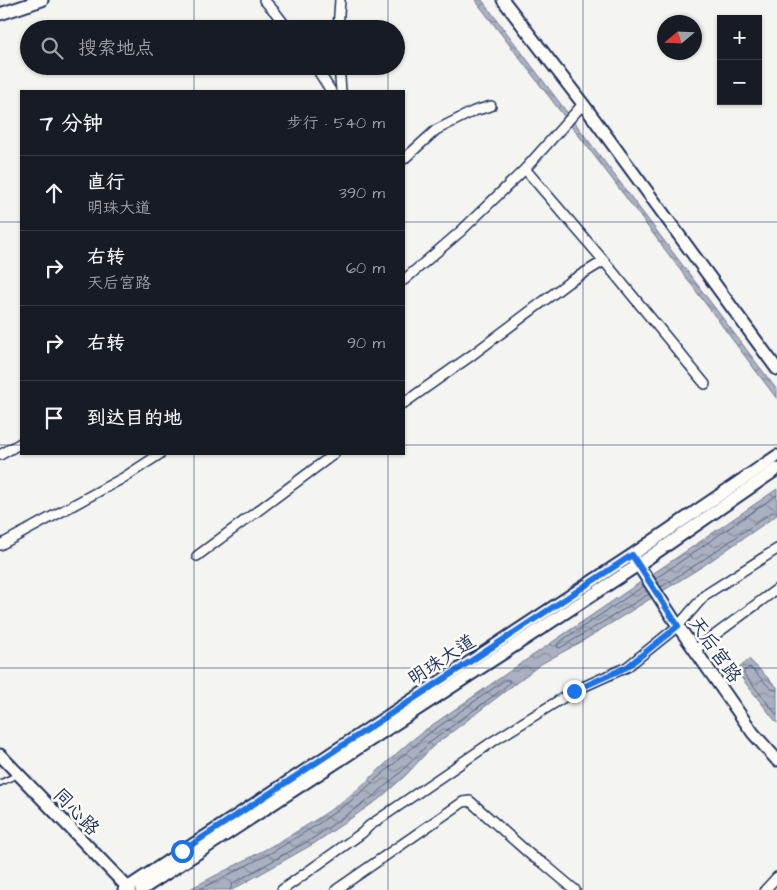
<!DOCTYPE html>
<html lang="zh">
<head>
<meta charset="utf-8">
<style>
  :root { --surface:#171b24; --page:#20242c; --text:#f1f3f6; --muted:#9ea1a6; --line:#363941 }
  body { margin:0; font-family:"Architects Daughter","LXGW WenKai TC",sans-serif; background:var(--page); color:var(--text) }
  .controls { position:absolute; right:15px; top:15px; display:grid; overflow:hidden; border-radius:0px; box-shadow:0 1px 4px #0004 }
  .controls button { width:45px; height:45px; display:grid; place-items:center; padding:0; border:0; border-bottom:1px solid var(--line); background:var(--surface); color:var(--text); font:25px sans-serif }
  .compass { position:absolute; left:657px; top:15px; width:45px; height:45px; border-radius:50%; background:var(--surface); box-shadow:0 1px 4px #0004; rotate:251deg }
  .stop { position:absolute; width:15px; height:15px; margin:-11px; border:4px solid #1a73e8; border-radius:50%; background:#fff }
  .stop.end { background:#1a73e8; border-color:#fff; box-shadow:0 1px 5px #0008 }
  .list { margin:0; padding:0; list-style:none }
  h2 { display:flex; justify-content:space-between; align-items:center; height:65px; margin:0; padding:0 20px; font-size:21px }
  h2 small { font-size:16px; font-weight:400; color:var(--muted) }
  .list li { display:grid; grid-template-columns:32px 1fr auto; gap:15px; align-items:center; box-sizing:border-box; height:75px; padding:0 20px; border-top:1px solid var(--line) }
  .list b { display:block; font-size:19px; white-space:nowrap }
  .list p { margin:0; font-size:16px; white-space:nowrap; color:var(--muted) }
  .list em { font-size:16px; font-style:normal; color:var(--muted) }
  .icon { flex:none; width:28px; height:28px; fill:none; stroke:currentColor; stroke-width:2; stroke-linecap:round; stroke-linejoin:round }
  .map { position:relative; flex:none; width:777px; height:890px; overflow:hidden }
  .search { position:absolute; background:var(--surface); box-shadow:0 1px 4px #0004; left:20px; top:20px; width:385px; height:55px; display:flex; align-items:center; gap:12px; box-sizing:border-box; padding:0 18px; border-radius:28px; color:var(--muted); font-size:19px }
  .panel { position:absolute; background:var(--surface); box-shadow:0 1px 4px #0004; left:20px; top:90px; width:385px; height:365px; border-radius:0px }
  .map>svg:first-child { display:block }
</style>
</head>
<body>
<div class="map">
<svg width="777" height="890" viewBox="0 0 777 890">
  <defs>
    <pattern id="water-waves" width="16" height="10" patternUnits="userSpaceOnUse" patternTransform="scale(1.25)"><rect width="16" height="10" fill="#aab0bf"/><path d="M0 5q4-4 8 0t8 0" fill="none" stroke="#8a909e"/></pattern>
  </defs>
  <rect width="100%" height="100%" fill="#f4f4f1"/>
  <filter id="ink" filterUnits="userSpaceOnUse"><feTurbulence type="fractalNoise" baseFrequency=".02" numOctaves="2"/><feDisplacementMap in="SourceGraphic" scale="10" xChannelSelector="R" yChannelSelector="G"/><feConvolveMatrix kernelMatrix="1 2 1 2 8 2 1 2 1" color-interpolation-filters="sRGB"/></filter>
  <g filter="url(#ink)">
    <!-- water -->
    <g fill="url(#water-waves)" stroke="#717c98">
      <polygon points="475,0 482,0 777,390 777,399 609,175"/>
      <path d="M777 489V515L703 566 581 642 541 664 432 747 405 776 379 799 315 843 232 890H188C242 861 299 835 348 797 375 776 399 748 428 728 543 647 661 569 777 489Z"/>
      <polygon points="749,659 777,687 777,723 736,671"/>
    </g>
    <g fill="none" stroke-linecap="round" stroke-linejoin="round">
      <!-- shore -->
      <g stroke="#546385" stroke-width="1">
        <polyline points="655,579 777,495"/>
        <polyline points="644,586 558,643 557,647 560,648 649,594"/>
        <polyline points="661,587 700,562 772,512 777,512"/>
        <polyline points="777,690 771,689 750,667 744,671 744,674 777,715"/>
        <polyline points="198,890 271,853 315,826 351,801 428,734 505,680 509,680 509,683 500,691 429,743 401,772 375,795 312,839 233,883 230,890"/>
      </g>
      <!-- lane casing -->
      <g stroke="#1b2f5e" stroke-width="8">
        <polyline id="lane" points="0,783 17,775"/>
      </g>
      <!-- street casing -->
      <g stroke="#1b2f5e" stroke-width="12">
        <g id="street">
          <polyline points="264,0 275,12 288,29"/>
          <polyline points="338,29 340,0"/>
          <polyline points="315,66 331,91"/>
          <polyline points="339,66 341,91"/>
          <polyline points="404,159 436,130 474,111 491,106"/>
          <polyline points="525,169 604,261 705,384"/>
          <polyline points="404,280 461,231 525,169 583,104"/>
          <polyline points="404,403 472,355 569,282 604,261"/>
          <polyline points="0,455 21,443"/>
          <polyline points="0,545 123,478 160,454"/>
          <polyline points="197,556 334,454"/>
          <polyline points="696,649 777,589"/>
          <polyline points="282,890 362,833 369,826 495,740 574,691 627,667 678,626 705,595 777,549"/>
          <polyline points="336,890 463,802 470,801 533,857 543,863 575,890"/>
          <polyline points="765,890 777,877"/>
        </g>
      </g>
      <!-- secondary casing -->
      <g stroke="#1b2f5e" stroke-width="15">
        <g id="secondary">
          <polyline points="503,0 583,104 777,369"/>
          <polyline points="0,14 42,0"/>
          <polyline points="635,560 678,626 753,733 777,760"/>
          <polyline points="0,755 130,890"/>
          <polyline points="124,890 632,555 777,456"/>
          <polyline points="141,890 638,565 777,469"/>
        </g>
      </g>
      <!-- lane -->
      <use href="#lane" stroke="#fdfcf7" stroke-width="4.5"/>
      <!-- street -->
      <use href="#street" stroke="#fdfcf7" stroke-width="9"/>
      <!-- secondary -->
      <use href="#secondary" stroke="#fdfcf7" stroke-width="11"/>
    </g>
  </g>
  <g fill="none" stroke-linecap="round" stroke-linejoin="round" filter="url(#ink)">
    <!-- route -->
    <polyline stroke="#1a73e8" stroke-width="6" points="182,851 632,555 678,626 627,667 574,691"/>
  </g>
  <!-- grid -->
  <path fill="none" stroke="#1b2f5e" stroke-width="1" stroke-opacity="0.55" d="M194 0V29M388 0V29M583 0V890M194 66V91M388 66V91M0 222H21M404 222H777M0 445H21M404 445H777M194 454V890M388 454V890M0 668H777"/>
  <g text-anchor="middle" stroke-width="5" stroke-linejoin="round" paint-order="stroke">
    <!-- street labels -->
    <g font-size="19" fill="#1b2f5e" stroke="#fdfcf7">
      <text transform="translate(716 649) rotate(55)" y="7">天后宫路</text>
      <text transform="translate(441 659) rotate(-33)" y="7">明珠大道</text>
      <text transform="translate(77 811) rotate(46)" y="7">同心路</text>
    </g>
  </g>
</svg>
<div class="controls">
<button>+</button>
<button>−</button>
</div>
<svg class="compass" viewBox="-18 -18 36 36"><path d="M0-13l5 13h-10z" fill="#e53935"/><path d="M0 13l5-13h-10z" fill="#9ea1a6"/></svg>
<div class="stop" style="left:182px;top:851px"></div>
<div class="stop end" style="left:574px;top:691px"></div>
<div class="search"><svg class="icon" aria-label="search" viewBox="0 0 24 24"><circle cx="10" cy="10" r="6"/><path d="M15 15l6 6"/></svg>搜索地点</div>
<section class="panel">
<h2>7 分钟<small>步行 · 540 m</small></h2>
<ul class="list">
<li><svg class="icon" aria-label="ahead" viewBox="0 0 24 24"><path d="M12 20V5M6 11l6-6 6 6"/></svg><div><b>直行</b><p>明珠大道</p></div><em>390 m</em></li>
<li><svg class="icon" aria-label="right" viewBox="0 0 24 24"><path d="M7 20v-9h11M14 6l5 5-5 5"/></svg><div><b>右转</b><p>天后宫路</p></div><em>60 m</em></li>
<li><svg class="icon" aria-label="right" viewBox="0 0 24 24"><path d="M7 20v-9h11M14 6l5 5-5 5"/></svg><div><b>右转</b></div><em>90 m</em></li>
<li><svg class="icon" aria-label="arrive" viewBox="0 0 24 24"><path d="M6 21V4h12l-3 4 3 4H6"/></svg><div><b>到达目的地</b></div></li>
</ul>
</section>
</div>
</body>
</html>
